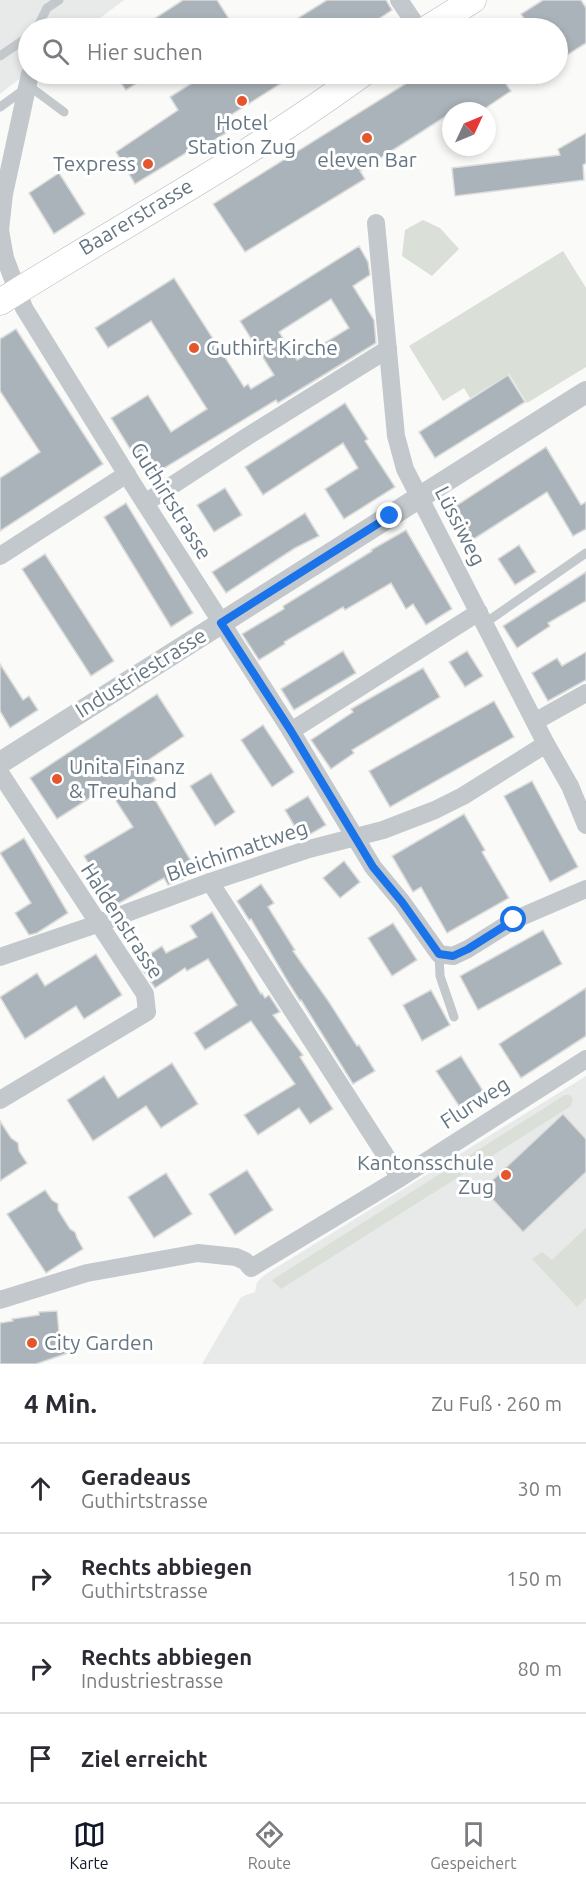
<!DOCTYPE html>
<html lang="de">
<head>
<meta charset="utf-8">
<style>
  :root { --surface:#fff; --page:#f7f7f7; --text:#2b2b33; --muted:#7c7c81; --line:#e1e1e2; --accent:#111827 }
  body { margin:0; font-family:Ubuntu,sans-serif; background:var(--page); color:var(--text) }
  .compass { position:absolute; left:442px; top:102px; width:54px; height:54px; border-radius:50%; background:var(--surface); box-shadow:0 3px 9px #0003; rotate:46deg }
  .stop { position:absolute; width:18px; height:18px; margin:-14px; border:4px solid #1a73e8; border-radius:50%; background:#fff }
  .stop.end { background:#1a73e8; border-color:#fff; box-shadow:0 2px 6px #0008 }
  .list { margin:0; padding:0; list-style:none }
  h2 { display:flex; justify-content:space-between; align-items:center; height:78px; margin:0; padding:0 24px; font-size:26px }
  h2 small { font-size:20px; font-weight:400; color:var(--muted) }
  .list li { display:grid; grid-template-columns:39px 1fr auto; gap:18px; align-items:center; box-sizing:border-box; height:90px; padding:0 24px; border-top:2px solid var(--line) }
  .list b { display:block; font-size:22px; white-space:nowrap }
  .list p { margin:0; font-size:20px; white-space:nowrap; color:var(--muted) }
  .list em { font-size:20px; font-style:normal; color:var(--muted) }
  .icon { flex:none; width:33px; height:33px; fill:none; stroke:currentColor; stroke-width:2; stroke-linecap:round; stroke-linejoin:round }
  .map { position:relative; flex:none; width:586px; height:1364px; overflow:hidden }
  .search { position:absolute; background:var(--surface); box-shadow:0 3px 9px #0003; left:18px; right:18px; top:18px; height:66px; display:flex; align-items:center; gap:15px; box-sizing:border-box; padding:0 21px; border-radius:33px; color:var(--muted); font-size:22px }
  .sheet { height:438px; background:var(--surface) }
  nav { display:flex; justify-content:space-around; align-items:center; box-sizing:border-box; height:84px; border-top:2px solid var(--line); background:var(--surface); font-size:16px; color:var(--muted) }
  nav a { display:grid; justify-items:center; gap:3px }
  nav .on { color:var(--accent) }
  .map>svg:first-child { display:block }
</style>
</head>
<body>
<div class="map">
<svg width="586" height="1364" viewBox="0 0 586 1364">
  <rect width="100%" height="100%" fill="#fafaf8"/>
  <!-- built -->
  <g fill="#e8e9e9">
    <polygon points="0,0 124,0 87,28 28,28 28,72 0,94"/>
    <polygon points="586,1076 586,1364 202,1364 241,1297 255,1292 257,1282 266,1274"/>
  </g>
  <!-- green -->
  <g fill="#dadfd7">
    <polygon points="423,220 440,228 459,249 432,276 402,256 405,230"/>
    <polygon points="563,251 586,288 586,367 527,403 509,374 470,398 464,388 443,401 409,346"/>
    <polygon points="565,1095 569,1095 573,1098 571,1106 281,1289 272,1280"/>
    <polygon points="586,1228 586,1298 577,1307 532,1259 542,1252 552,1260"/>
  </g>
  <!-- building -->
  <g fill="#aab3b9" stroke="#dcdcda" stroke-width="1.5" fill-rule="evenodd">
    <polygon points="183,0 217,0 231,22 222,28 140,28"/>
    <polygon points="327,0 386,0 392,10 365,28 282,28"/>
    <polygon points="543,0 581,0 586,8 586,43 558,61 558,28 530,28 521,14"/>
    <polygon points="114,74 152,74 126,90"/>
    <polygon points="206,74 296,74 226,118 232,129 201,149 199,145 135,184 116,152 178,110 170,97"/>
    <polygon points="421,74 499,74 511,91 481,111 451,111 451,113 360,171 365,179 245,252 213,204"/>
    <polygon points="586,133 586,163 583,165 584,180 455,196 452,168 560,155 558,149"/>
    <polygon points="59,173 85,214 54,234 29,193"/>
    <path d="M359 246 368 262 370 275 353 286 374 320 376 343 278 403 276 400 148 478 111 418 148 395 171 432 207 409 151 321 108 348 95 328 174 278 244 387 248 384 251 389 274 375 240 321ZM331 299 349 328 297 360 279 332Z"/>
    <polygon points="16,329 103,464 0,531 0,478 40,452 0,391 0,339"/>
    <polygon points="508,375 525,402 435,458 419,432"/>
    <polygon points="345,403 368,439 365,441 395,487 344,519 325,489 358,468 343,443 263,495 245,467"/>
    <polygon points="546,447 581,505 586,502 586,529 573,536 547,492 466,544 445,513"/>
    <polygon points="225,488 242,515 214,532 197,505"/>
    <polygon points="126,503 193,613 171,627 104,517"/>
    <polygon points="305,513 319,536 295,548 226,593 212,572"/>
    <polygon points="406,530 452,609 426,625 413,604 406,609 391,583 345,610 343,607 284,642 285,644 259,660 242,634 284,609 283,606 372,551 371,550"/>
    <polygon points="519,545 536,572 515,585 498,559"/>
    <polygon points="45,554 114,661 91,676 22,569"/>
    <polygon points="586,572 586,601 548,623 550,626 517,648 503,626"/>
    <polygon points="343,651 356,673 294,710 281,689"/>
    <polygon points="467,651 483,676 465,687 449,662"/>
    <polygon points="586,652 586,680 548,701 532,673 557,658 562,666"/>
    <polygon points="0,664 23,700 29,696 38,710 10,728 0,711"/>
    <polygon points="423,668 440,697 352,750 354,753 331,769 311,740 353,712 351,709"/>
    <polygon points="157,694 184,736 144,763 156,780 147,786 198,873 168,885 164,878 114,906 84,856 133,827 107,787 57,819 30,778"/>
    <polygon points="494,701 514,737 390,807 369,771"/>
    <polygon points="263,725 294,772 272,787 241,740"/>
    <polygon points="211,773 235,812 215,826 190,786"/>
    <polygon points="532,781 578,867 550,882 504,796"/>
    <polygon points="308,796 326,825 302,839 285,810"/>
    <polygon points="464,814 485,850 482,852 509,898 447,933 421,887 413,892 392,856"/>
    <polygon points="24,838 68,913 37,933 29,935 15,913 31,903 0,853"/>
    <polygon points="344,861 360,882 340,898 323,878"/>
    <polygon points="261,884 274,903 268,907 295,950 293,951 329,1002 357,1046 359,1045 375,1071 353,1084 301,1000 300,1001 288,982 251,919 249,920 237,901"/>
    <polygon points="212,912 261,994 262,993 265,998 269,995 280,1012 273,1015 303,1055 300,1057 333,1109 310,1124 299,1108 258,1135 244,1115 295,1084 251,1021 205,1050 194,1033 237,1005 208,959 187,971 185,968 155,988 137,962 162,946 166,953 197,937 190,926"/>
    <polygon points="393,923 417,960 392,976 368,938"/>
    <polygon points="543,930 562,964 478,1010 460,976"/>
    <polygon points="96,954 122,995 84,1019 76,1006 25,1039 0,997 37,973 45,986"/>
    <polygon points="586,988 586,1036 521,1078 499,1044"/>
    <polygon points="431,990 450,1025 422,1041 403,1005"/>
    <polygon points="461,1056 483,1091 459,1106 436,1071"/>
    <polygon points="172,1063 198,1104 161,1128 146,1106 93,1141 67,1100 104,1076 118,1098"/>
    <polygon points="563,1114 586,1139 586,1172 523,1232 483,1189"/>
    <polygon points="0,1121 11,1138 18,1143 19,1151 27,1163 0,1181"/>
    <polygon points="247,1170 273,1210 235,1235 209,1194"/>
    <polygon points="166,1173 192,1214 154,1238 128,1197"/>
    <polygon points="45,1190 52,1200 58,1204 58,1210 70,1229 75,1232 77,1238 83,1249 46,1273 7,1214"/>
    <polygon points="57,1311 59,1333 68,1353 36,1364 0,1364 0,1323 13,1321 12,1319 39,1315 39,1312"/>
  </g>
  <g fill="none" stroke-linecap="round" stroke-linejoin="round">
    <!-- secondary casing -->
    <g stroke="#b3babf" stroke-width="27">
      <g id="secondary">
        <polyline points="428,28 473,0"/>
        <path d="M0 302C121 226 247 158 362 74"/>
      </g>
    </g>
    <!-- service -->
    <g stroke="#c3c8cc" stroke-width="9">
      <polyline points="37,28 47,8 59,0"/>
      <polyline points="0,56 28,37"/>
      <polyline points="0,107 29,86 64,112"/>
      <polyline points="485,623 586,553"/>
      <polyline points="439,954 440,976 454,1017"/>
    </g>
    <!-- minor -->
    <g stroke="#c3c8cc" stroke-width="18">
      <polyline points="399,0 418,28"/>
      <polyline points="30,74 4,194 0,230 5,258 24,308 134,486 291,731 373,867 402,902 439,954 453,956 468,949 514,920 586,889"/>
      <polyline points="376,223 396,436 405,469 546,744 570,786 586,825"/>
      <polyline points="145,503 248,436 388,349"/>
      <polyline points="0,556 127,474"/>
      <polyline points="536,721 586,693"/>
      <polyline points="291,731 479,612"/>
      <polyline points="0,773 145,994 147,1012 0,1100"/>
      <polyline points="210,882 400,1178"/>
      <polyline points="0,957 97,924 210,882 309,849 383,830 435,810 463,796 546,744"/>
      <polyline points="0,1300 87,1273 198,1253 236,1257 245,1261 251,1268 400,1178 586,1059"/>
    </g>
    <!-- tertiary -->
    <polyline stroke="#c3c8cc" stroke-width="22" points="0,763 586,392"/>
    <!-- secondary -->
    <use href="#secondary" stroke="#fff" stroke-width="26"/>
  </g>
  <g fill="none" stroke-linecap="round" stroke-linejoin="round">
    <!-- route -->
    <polyline stroke="#1a73e8" stroke-width="8" points="390,516 221,623 291,731 373,867 402,902 439,954 453,956 468,949 514,920"/>
  </g>
  <!-- markers -->
  <g fill="#e4572e" stroke="#fff" stroke-width="2">
    <circle cx="242" cy="101" r="6"/>
    <circle cx="367" cy="138" r="6"/>
    <circle cx="148" cy="164" r="6"/>
    <circle cx="194" cy="348" r="6"/>
    <circle cx="57" cy="779" r="6"/>
    <circle cx="506" cy="1175" r="6"/>
    <circle cx="32" cy="1343" r="6"/>
  </g>
  <g text-anchor="middle" stroke-width="6" stroke-linejoin="round" paint-order="stroke">
    <!-- poi labels -->
    <g font-size="21" fill="#657683" stroke="#fff" text-anchor="start">
      <text x="242" y="130" text-anchor="middle">Hotel<tspan x="242" dy="24">Station Zug</tspan></text>
      <text x="367" y="167" text-anchor="middle">eleven Bar</text>
      <text x="136" y="171" text-anchor="end">Texpress</text>
      <text x="206" y="355">Guthirt Kirche</text>
      <text x="69" y="774">Unita Finanz<tspan x="69" dy="24">&amp; Treuhand</tspan></text>
      <text x="494" y="1170" text-anchor="end">Kantonsschule<tspan x="494" dy="24">Zug</tspan></text>
      <text x="44" y="1350">City Garden</text>
    </g>
    <!-- street labels -->
    <g font-size="21" fill="#657683" stroke="#fff">
      <text transform="translate(136 217) rotate(-31)" y="7">Baarerstrasse</text>
      <text transform="translate(171 501) rotate(58)" y="7">Guthirtstrasse</text>
      <text transform="translate(460 526) rotate(63)" y="7">Lüssiweg</text>
      <text transform="translate(141 673) rotate(-32)" y="7">Industriestrasse</text>
      <text transform="translate(237 851) rotate(-19)" y="7">Bleichimattweg</text>
      <text transform="translate(122 921) rotate(57)" y="7">Haldenstrasse</text>
      <text transform="translate(475 1103) rotate(-33)" y="7">Flurweg</text>
    </g>
  </g>
</svg>
<svg class="compass" viewBox="-18 -18 36 36"><path d="M0-13l5 13h-10z" fill="#e53935"/><path d="M0 13l5-13h-10z" fill="#7c7c81"/></svg>
<div class="stop" style="left:514px;top:920px"></div>
<div class="stop end" style="left:390px;top:516px"></div>
<div class="search"><svg class="icon" aria-label="search" viewBox="0 0 24 24"><circle cx="10" cy="10" r="6"/><path d="M15 15l6 6"/></svg>Hier suchen</div>
</div>
<section class="sheet">
<h2>4 Min.<small>Zu Fuß · 260 m</small></h2>
<ul class="list">
<li><svg class="icon" aria-label="ahead" viewBox="0 0 24 24"><path d="M12 20V5M6 11l6-6 6 6"/></svg><div><b>Geradeaus</b><p>Guthirtstrasse</p></div><em>30 m</em></li>
<li><svg class="icon" aria-label="right" viewBox="0 0 24 24"><path d="M7 20v-9h11M14 6l5 5-5 5"/></svg><div><b>Rechts abbiegen</b><p>Guthirtstrasse</p></div><em>150 m</em></li>
<li><svg class="icon" aria-label="right" viewBox="0 0 24 24"><path d="M7 20v-9h11M14 6l5 5-5 5"/></svg><div><b>Rechts abbiegen</b><p>Industriestrasse</p></div><em>80 m</em></li>
<li><svg class="icon" aria-label="arrive" viewBox="0 0 24 24"><path d="M6 21V4h12l-3 4 3 4H6"/></svg><div><b>Ziel erreicht</b></div></li>
</ul>
</section>
<nav>
<a class="on"><svg class="icon" aria-label="map" viewBox="0 0 24 24"><path d="M3 6l6-2 6 2 6-2v14l-6 2-6-2-6 2zM9 4v14M15 6v14"/></svg>Karte</a>
<a><svg class="icon" aria-label="directions" viewBox="0 0 24 24"><path d="M12 3l9 9-9 9-9-9zM9 14v-3h6M13 9l2 2-2 2"/></svg>Route</a>
<a><svg class="icon" aria-label="saved" viewBox="0 0 24 24"><path d="M7 4h10v16l-5-4-5 4z"/></svg>Gespeichert</a>
</nav>
</body>
</html>
